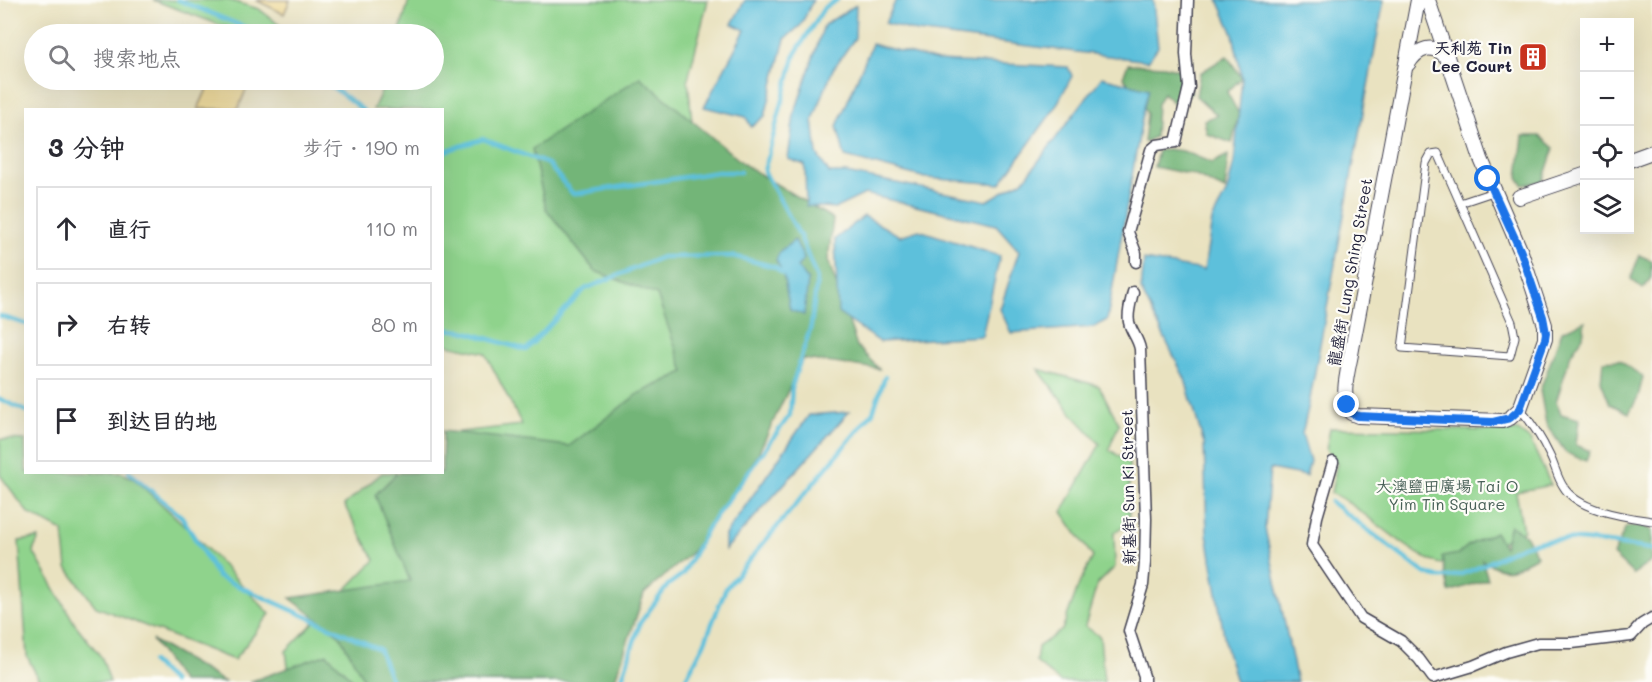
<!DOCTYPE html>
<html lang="zh">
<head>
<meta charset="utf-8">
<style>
  :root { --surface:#fff; --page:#f2f2f3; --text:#2b2b33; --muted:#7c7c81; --line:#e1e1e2 }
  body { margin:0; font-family:Mali,"LXGW WenKai TC",sans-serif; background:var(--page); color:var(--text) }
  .controls { position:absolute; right:18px; top:18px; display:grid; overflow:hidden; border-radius:0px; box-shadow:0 6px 24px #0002 }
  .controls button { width:54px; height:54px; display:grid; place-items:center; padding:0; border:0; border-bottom:2px solid var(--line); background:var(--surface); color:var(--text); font:30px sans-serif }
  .stop { position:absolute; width:18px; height:18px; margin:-14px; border:4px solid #1a73e8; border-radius:50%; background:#fff }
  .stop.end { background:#1a73e8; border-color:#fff; box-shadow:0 2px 6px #0008 }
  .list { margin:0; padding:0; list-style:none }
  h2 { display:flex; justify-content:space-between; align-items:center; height:78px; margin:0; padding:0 24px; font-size:26px }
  h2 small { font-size:20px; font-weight:400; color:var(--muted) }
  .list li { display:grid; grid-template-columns:39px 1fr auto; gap:18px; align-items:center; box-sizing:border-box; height:84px; margin:0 12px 12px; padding:0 12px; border:2px solid var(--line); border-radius:0px }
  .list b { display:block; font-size:22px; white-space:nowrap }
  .list em { font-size:20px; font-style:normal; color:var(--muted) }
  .icon { flex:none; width:33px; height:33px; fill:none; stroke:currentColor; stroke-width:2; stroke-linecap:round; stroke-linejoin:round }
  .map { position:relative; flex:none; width:1652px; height:682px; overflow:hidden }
  .search { position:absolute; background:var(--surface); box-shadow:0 6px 24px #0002; left:24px; top:24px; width:420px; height:66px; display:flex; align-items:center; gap:15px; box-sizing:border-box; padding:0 21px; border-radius:33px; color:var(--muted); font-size:22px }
  .panel { position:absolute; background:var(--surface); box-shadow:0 6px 24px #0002; left:24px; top:108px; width:420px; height:366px; border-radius:0px }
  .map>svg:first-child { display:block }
</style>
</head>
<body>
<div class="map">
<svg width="1652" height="682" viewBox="0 0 1652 682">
  <rect width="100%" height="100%" fill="#fdfcf7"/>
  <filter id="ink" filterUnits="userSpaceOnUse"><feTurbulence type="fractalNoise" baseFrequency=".0167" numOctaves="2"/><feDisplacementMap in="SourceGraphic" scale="12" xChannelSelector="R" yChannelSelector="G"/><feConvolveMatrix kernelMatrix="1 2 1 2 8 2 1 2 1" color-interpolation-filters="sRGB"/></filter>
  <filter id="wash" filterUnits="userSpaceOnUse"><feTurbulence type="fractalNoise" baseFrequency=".008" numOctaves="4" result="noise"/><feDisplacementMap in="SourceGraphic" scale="24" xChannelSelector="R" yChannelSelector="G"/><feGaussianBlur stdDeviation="1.35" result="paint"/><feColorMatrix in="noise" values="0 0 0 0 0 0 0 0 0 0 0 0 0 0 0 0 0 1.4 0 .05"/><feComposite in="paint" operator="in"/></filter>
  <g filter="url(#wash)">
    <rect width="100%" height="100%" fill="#e9e2c0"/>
    <!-- green -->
    <g fill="#8fd38c" stroke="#587a64" stroke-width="1.5">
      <polygon points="153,0 228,0 259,9 291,34 244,34"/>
      <polygon points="409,0 708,0 688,79 699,197 717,355 552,682 290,682 286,651 375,560 344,505 382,473 442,472 443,434 522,425 485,353 443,344 442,110 373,109 387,80 434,80 434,34 399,34"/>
      <polygon points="1038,369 1099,386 1119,424 1109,449 1129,463 1129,523 1114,533 1115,567 1097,585 1085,626 1100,637 1104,682 1060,682 1036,662 1038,647 1062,630 1079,584 1093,557 1062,512 1100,444 1073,415"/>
      <path d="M1330 428 1518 431 1530 440 1551 485 1516 492 1523 531C1500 542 1471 559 1447 564 1423 569 1360 504 1331 493L1337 463 1326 450Z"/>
      <polygon points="0,439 25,440 26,472 122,473 134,479 182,523 270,614 234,660 96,607 67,568 63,531 28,513 0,475"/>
      <polygon points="39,538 33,551 75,624 102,658 110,682 40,682 27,656 19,541"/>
    </g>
    <!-- forest -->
    <g fill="#73b578" stroke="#4a6c5a" stroke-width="1.5">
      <polygon points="1227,56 1242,78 1227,92 1239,114 1232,143 1207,134 1204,120 1217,115 1196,96 1200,73"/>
      <polygon points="1128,64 1164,66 1180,70 1192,92 1176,105 1163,93 1157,104 1155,137 1144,142 1147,114 1138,96 1123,77"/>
      <polygon points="640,77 745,165 833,219 828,260 857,346 879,369 803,359 756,458 719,514 691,553 644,594 614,682 365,682 340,636 290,598 410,581 375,495 397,473 442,472 443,431 569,446 638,394 684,372 657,295 595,271 546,209 532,149"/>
      <polygon points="1523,136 1540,136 1554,148 1543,181 1523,185 1518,177"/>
      <polygon points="1167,149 1183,151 1212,163 1228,155 1225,190 1194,175 1154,167 1158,151"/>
      <polygon points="1639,255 1652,261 1651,278 1643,289 1631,279"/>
      <polygon points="1585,321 1583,337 1571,354 1556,402 1561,414 1579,419 1576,445 1590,451 1586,461 1566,453 1546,424 1540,390 1562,331"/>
      <polygon points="1619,360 1643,377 1638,397 1629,413 1610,404 1601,381 1603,361"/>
      <path d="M1510 525 1525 535 1537 556C1512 570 1508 576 1482 560L1488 579 1449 592 1442 557 1458 554 1469 545 1495 532 1504 547Z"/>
      <polygon points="1643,526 1652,531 1652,561 1633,574 1613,555 1626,527"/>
      <polygon points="152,640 225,682 182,682"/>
      <polygon points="327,654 355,682 249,682"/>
    </g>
    <!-- sand -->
    <g fill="#eeda9e" stroke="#887e6c" stroke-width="1.5">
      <polygon points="256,0 290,0 284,14"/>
      <polygon points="211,80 250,80 238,109 198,109"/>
    </g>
    <!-- water -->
    <g fill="#5dc0db" stroke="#40718b" stroke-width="1.5">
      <polygon points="745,0 813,0 801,25 785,39 765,116 751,127 746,117 704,107 745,30 732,24"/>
      <polygon points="896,0 1153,0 1158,47 1148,61 917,32 885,23"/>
      <polygon points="1218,0 1384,0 1309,404 1302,434 1310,461 1306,476 1270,469 1265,528 1297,682 1236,682 1226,648 1207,534 1204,444 1185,379 1141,290 1144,260 1204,270 1212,220 1227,191 1234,163 1242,78 1233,34"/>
      <polygon points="856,5 855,38 833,69 813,120 817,154 829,173 846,173 987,201 1025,179 1102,77 1149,89 1144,107 1107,320 1094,327 1011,333 1000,309 1019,251 996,225 865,194 836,208 806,206 805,165 788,159 794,115 824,25"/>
      <polygon points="872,44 938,61 1068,67 1072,76 1055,108 1000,184 926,178 845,157 837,126"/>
      <polygon points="864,216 900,236 919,230 1000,256 982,336 880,342 838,313 835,239"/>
      <polygon points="795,240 804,259 797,267 808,280 804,315 790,310 783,274 776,260 780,251"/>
      <polygon points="849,412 725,550 725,535 809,415"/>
    </g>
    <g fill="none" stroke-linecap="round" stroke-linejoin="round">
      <!-- stream -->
      <g stroke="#5dc0db" stroke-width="4.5">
        <polyline points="178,0 262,34"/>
        <polyline points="323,80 363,110"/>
        <polyline points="442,152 483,139 548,164 573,194 718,172 740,172"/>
        <polyline points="0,316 26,324"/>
        <polyline points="442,329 463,331 526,350 585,289 662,257 733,256 775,267 783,274"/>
        <polyline points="0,399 26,411"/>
        <polyline points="129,472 182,517 218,577 379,649 392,682"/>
        <path d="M1331 502 1423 572C1452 590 1495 556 1523 546 1561 532 1612 545 1652 549"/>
        <polyline points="152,662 173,682"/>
        <polyline points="621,682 640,623 668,585 683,574 708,527 790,415 792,386 811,326 817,279 800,236 764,171 795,54 824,8 837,0"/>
        <polyline points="684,682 704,644 726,588 873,412 885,377"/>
      </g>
    </g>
  </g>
  <g filter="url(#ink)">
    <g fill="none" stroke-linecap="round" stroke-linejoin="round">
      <!-- service casing -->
      <g stroke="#403f4f" stroke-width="9">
        <g id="service">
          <polyline points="1460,203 1438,153 1431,154 1426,163 1402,348 1510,356 1515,337 1512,322 1460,203 1493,192"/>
          <path d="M1520 409C1532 423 1542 439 1550 456 1555 466 1557 477 1563 486 1577 511 1626 517 1652 521"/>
        </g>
      </g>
      <!-- pedestrian casing -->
      <g stroke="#403f4f" stroke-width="13">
        <g id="pedestrian">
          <polyline points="1136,262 1136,253 1128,232 1151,150 1157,145 1176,142 1189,87 1186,54 1188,0"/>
          <path d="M1133 292C1131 301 1127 313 1129 322 1131 332 1138 338 1140 349L1146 519 1145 563 1143 585 1129 631 1144 676V682"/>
          <polyline points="1333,462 1317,517 1312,545 1361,618 1401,641 1419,659 1433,678 1473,666 1506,652 1538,643 1572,643 1631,636 1642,624 1652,618"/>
        </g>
      </g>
      <!-- minor casing -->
      <g stroke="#403f4f" stroke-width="16">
        <g id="minor">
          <path d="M1418 0 1352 349C1349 368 1339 396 1351 413L1358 416 1502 421 1510 418 1520 409 1545 339V325L1521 252 1481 159 1428 0"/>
          <path d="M1408 64C1418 48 1433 42 1447 58"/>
          <polyline points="1630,160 1652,152"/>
          <polyline points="1519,197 1584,175"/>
        </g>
      </g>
      <!-- service -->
      <use href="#service" stroke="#fff" stroke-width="7"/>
      <!-- pedestrian -->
      <use href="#pedestrian" stroke="#fff" stroke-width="10"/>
      <!-- minor -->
      <use href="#minor" stroke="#fff" stroke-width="14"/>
    </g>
  </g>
  <g fill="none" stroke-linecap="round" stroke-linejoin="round" filter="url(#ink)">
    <!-- route -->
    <polyline stroke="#1a73e8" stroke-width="8" points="1347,405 1351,413 1358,416 1493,422 1510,418 1520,409 1545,339 1546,333 1543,317 1521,252 1488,179"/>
  </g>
  <!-- icons -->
  <defs>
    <g id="building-square" transform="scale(1.5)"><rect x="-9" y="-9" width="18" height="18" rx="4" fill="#c8321e" stroke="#fdfcf7"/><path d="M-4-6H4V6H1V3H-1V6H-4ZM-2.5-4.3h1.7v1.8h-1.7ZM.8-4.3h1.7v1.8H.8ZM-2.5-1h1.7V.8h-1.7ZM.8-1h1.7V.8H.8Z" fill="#fff"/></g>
  </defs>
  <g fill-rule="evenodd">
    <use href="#building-square" x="1533" y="57"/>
  </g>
  <g text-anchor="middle" stroke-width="4.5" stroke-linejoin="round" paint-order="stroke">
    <!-- poi labels -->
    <g font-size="16" font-weight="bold" fill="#22223b" stroke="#fdfcf7" text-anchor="end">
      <text x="1512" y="54">天利苑 Tin<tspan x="1512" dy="18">Lee Court</tspan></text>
    </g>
    <!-- street labels -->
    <g font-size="16" fill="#22223b" stroke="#fdfcf7">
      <text transform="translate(1350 272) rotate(-80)" y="6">龍盛街 Lung Shing Street</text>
      <text transform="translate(1128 487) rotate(-91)" y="6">新基街 Sun Ki Street</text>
    </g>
    <!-- park labels -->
    <g font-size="16" fill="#486057" stroke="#fdfcf7">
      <text x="1447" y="492">大澳鹽田廣場 Tai O<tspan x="1447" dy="18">Yim Tin Square</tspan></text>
    </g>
  </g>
</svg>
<div class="controls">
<button>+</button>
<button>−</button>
<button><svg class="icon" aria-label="locate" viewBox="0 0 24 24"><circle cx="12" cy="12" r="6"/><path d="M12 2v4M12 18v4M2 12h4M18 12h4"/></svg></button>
<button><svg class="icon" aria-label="layers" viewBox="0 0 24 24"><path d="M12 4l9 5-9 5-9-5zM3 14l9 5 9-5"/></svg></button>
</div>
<div class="stop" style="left:1488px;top:179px"></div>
<div class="stop end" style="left:1347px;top:405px"></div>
<div class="search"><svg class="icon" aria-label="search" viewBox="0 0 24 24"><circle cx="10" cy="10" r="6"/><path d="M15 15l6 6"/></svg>搜索地点</div>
<section class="panel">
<h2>3 分钟<small>步行 · 190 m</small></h2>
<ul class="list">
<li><svg class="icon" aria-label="ahead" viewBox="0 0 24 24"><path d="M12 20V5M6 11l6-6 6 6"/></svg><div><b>直行</b></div><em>110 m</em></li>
<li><svg class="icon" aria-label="right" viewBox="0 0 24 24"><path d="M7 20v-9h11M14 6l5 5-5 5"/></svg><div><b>右转</b></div><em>80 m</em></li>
<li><svg class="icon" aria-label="arrive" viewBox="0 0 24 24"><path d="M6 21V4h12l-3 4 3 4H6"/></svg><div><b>到达目的地</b></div></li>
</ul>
</section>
</div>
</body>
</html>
